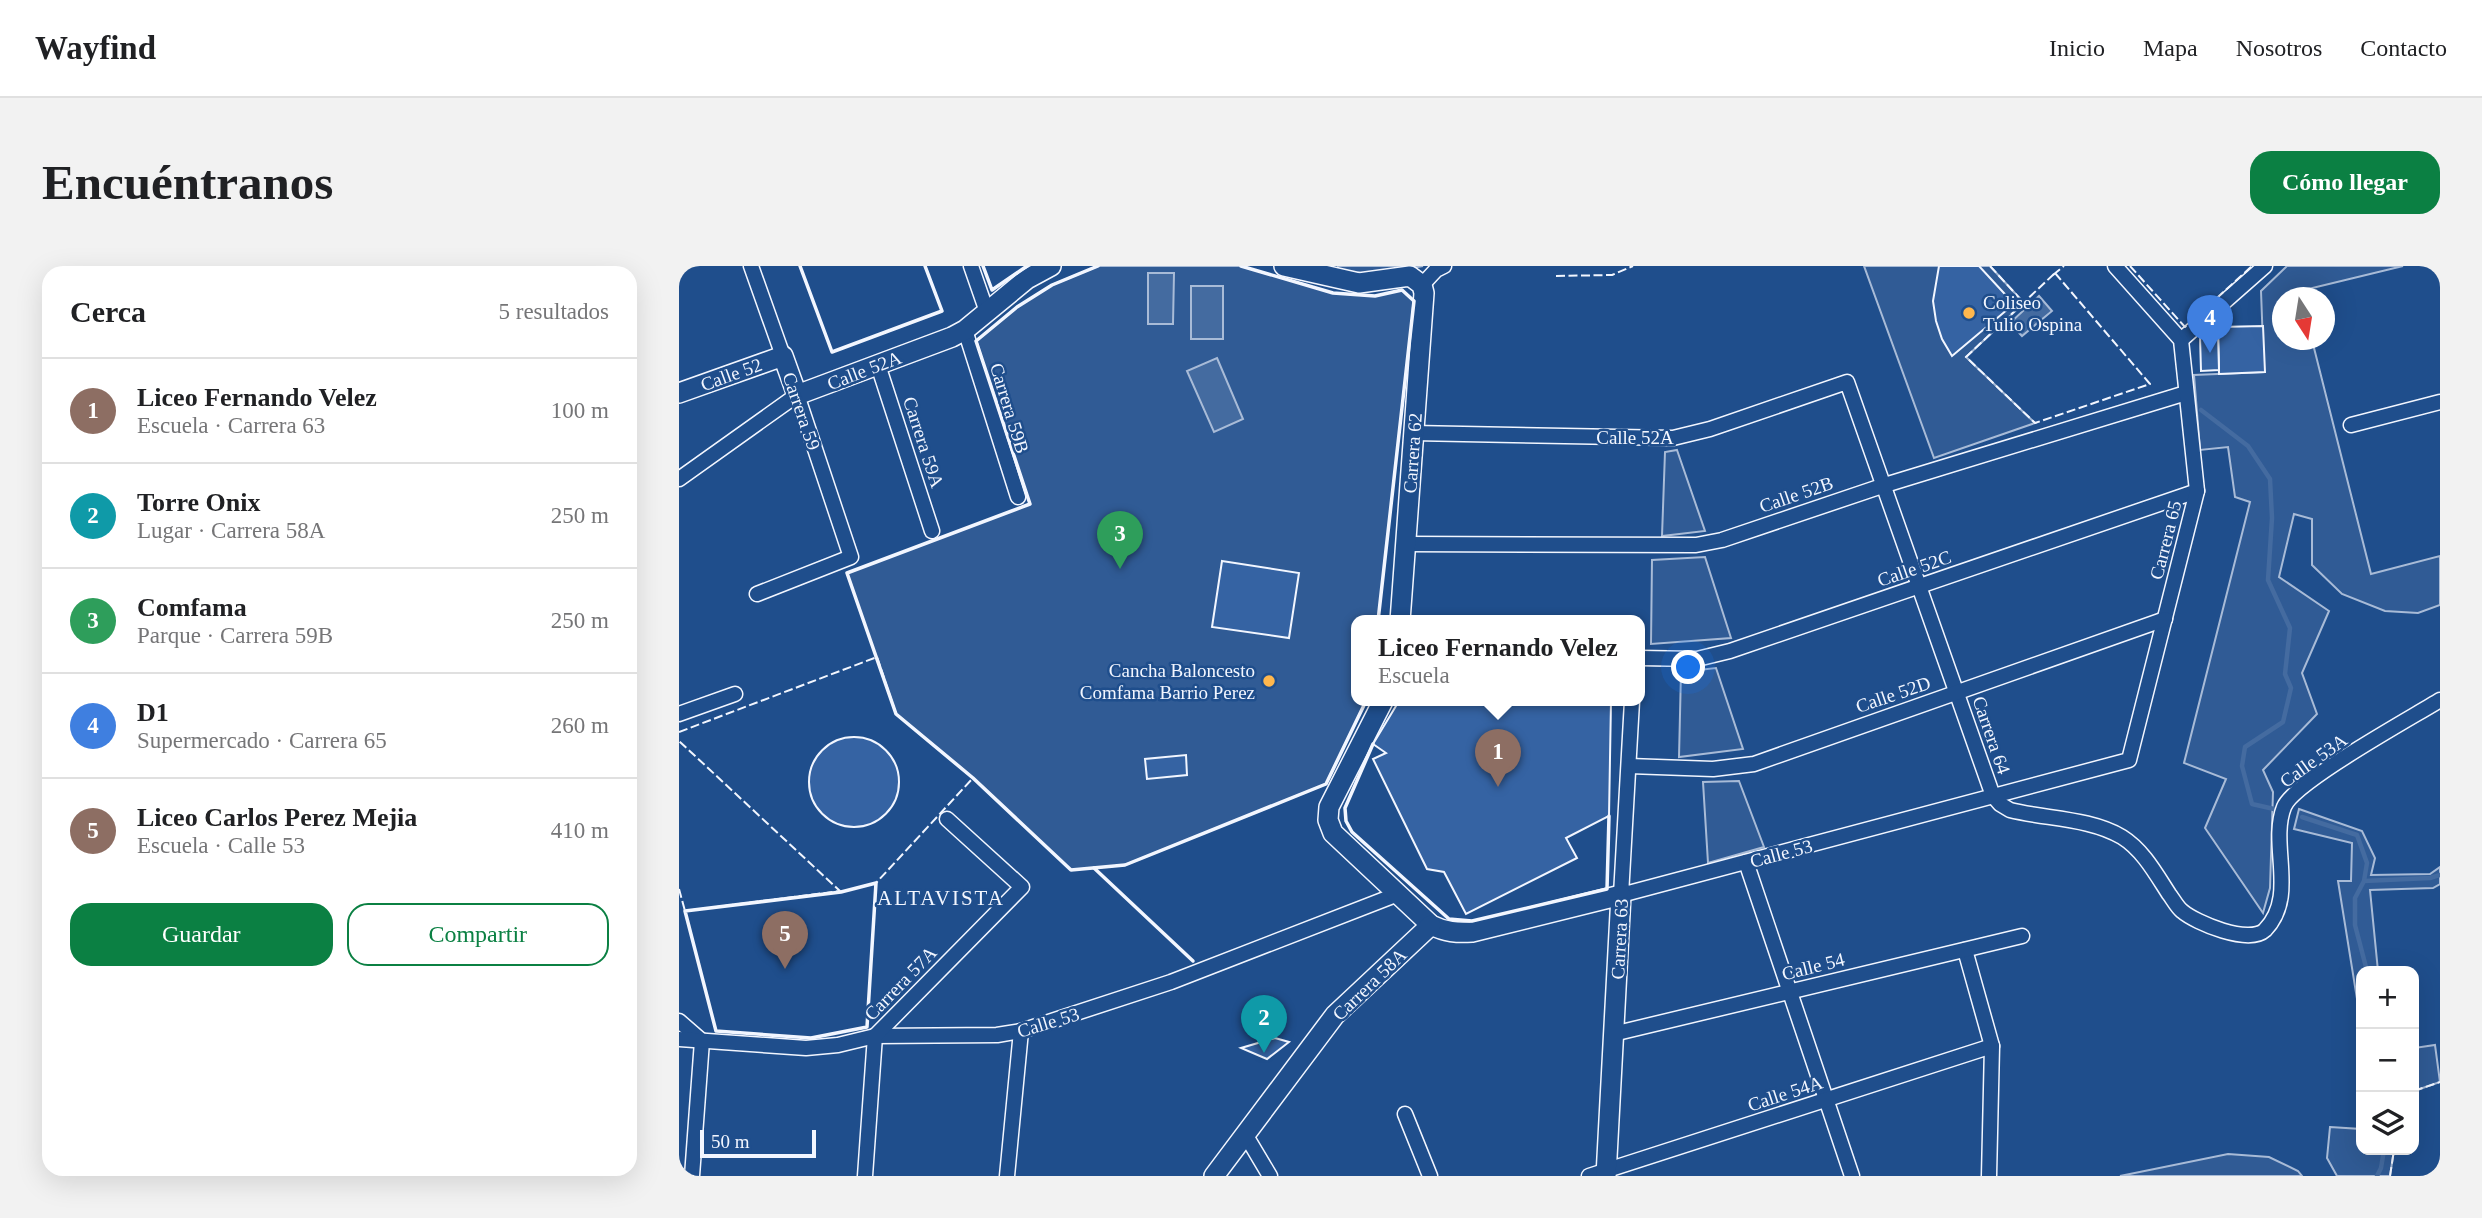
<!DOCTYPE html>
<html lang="es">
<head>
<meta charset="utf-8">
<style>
  :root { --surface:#fff; --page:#f2f2f2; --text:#202124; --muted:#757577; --line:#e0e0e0; --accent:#0b8043 }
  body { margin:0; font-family:"Times New Roman",serif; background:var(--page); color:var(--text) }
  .controls { position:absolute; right:21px; bottom:21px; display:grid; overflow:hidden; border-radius:14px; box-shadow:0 7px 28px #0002 }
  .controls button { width:63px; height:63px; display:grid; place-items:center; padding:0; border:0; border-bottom:2px solid var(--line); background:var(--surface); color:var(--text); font:35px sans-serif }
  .compass { position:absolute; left:1593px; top:21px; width:63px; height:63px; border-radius:50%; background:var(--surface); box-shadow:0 7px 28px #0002; rotate:168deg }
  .scale { position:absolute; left:21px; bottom:18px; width:116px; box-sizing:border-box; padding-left:7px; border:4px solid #f2f6ff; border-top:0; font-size:19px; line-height:24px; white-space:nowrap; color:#f2f6ff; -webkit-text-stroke:5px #1f4e8c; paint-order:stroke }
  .you { position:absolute; left:1010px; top:402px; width:24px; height:24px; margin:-18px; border:5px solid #fff; border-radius:50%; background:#1a73e8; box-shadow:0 0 0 10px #1a73e833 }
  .badge { display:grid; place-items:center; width:46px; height:46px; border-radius:50%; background:var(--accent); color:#fff; font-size:23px; font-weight:700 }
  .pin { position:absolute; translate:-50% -58px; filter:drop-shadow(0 2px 4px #0008) }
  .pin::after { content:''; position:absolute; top:37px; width:24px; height:21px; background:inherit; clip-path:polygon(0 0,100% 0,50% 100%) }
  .popup { position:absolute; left:672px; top:349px; width:294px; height:91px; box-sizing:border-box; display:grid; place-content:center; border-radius:14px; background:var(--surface); filter:drop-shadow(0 2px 5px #0005); font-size:23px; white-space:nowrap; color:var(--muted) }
  .popup b { font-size:26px; color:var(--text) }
  .popup::after { content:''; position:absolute; left:50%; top:100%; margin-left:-14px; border:14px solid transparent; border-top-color:var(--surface) }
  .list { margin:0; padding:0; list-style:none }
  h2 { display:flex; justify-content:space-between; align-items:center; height:91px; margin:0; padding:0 28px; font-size:30px }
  h2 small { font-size:23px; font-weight:400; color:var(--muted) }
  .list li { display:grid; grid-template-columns:46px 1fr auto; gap:21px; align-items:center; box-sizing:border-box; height:105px; padding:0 28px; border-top:2px solid var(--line) }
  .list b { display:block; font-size:26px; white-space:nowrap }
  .list p { margin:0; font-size:23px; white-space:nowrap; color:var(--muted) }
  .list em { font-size:23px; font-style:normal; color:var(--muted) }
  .actions { display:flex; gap:14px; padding:21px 28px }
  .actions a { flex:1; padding:16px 0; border:2px solid var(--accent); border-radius:21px; text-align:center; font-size:24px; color:var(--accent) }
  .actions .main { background:var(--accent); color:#fff }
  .icon { flex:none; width:38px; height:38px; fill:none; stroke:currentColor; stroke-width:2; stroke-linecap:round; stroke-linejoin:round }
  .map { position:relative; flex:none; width:1761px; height:910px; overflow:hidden; border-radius:21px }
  header { display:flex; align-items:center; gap:42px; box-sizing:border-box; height:98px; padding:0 35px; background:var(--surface); border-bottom:2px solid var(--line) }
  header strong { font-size:33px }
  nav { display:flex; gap:38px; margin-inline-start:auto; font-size:24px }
  .intro { display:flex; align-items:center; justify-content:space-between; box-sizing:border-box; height:168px; padding:0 42px }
  h1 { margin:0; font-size:49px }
  .button { padding:18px 32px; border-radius:21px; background:var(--accent); color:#fff; font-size:24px; font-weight:700 }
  main { display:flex; gap:42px; padding:0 42px }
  aside { flex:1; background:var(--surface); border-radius:21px; box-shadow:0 7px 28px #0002 }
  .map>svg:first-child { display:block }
</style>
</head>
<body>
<header>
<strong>Wayfind</strong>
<nav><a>Inicio</a><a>Mapa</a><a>Nosotros</a><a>Contacto</a></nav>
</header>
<div class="intro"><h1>Encuéntranos</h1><a class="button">Cómo llegar</a></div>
<main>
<aside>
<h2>Cerca<small>5 resultados</small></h2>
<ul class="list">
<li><span class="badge" style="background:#8d6e63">1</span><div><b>Liceo Fernando Velez</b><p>Escuela · Carrera 63</p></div><em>100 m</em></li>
<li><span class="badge" style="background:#0f9aa8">2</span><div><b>Torre Onix</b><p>Lugar · Carrera 58A</p></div><em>250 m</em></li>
<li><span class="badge" style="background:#2e9e5b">3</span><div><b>Comfama</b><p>Parque · Carrera 59B</p></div><em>250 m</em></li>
<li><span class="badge" style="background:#3f7fe0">4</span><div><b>D1</b><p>Supermercado · Carrera 65</p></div><em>260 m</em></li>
<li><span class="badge" style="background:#8d6e63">5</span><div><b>Liceo Carlos Perez Mejia</b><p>Escuela · Calle 53</p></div><em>410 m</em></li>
</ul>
<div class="actions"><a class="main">Guardar</a><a>Compartir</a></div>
</aside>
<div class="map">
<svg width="1761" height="910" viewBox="0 0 1761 910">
  <rect width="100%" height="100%" fill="#1f4e8c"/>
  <!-- built -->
  <g fill="#305b95" stroke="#a8bbd7" stroke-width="2">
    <polygon points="419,0 562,0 654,27 696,30 723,24 735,35 699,355 677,355 677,435 687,435 647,518 446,599 392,604 294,512 217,448 168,307 351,238 297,75 338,41 373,19"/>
    <polygon points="659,0 744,0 685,11 658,7"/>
    <polygon points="1185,0 1311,0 1345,37 1287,91 1356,157 1255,192"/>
    <polygon points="1608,0 1724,0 1621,25 1622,31 1604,32 1604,74 1633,74 1692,308 1761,290 1761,339 1739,347 1706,345 1663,328 1633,299 1633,253 1615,248 1600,311 1650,345 1623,407 1638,448 1584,504 1594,526 1591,622 1584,647 1526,562 1547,513 1505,497 1571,236 1556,231 1549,181 1521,184 1515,109 1585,106 1582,25"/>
    <polygon points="998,184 1026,265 983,270 986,186"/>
    <polygon points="1026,291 1052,372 972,378 973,294"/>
    <polygon points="1037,402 1064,483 1000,491 1002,406"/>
    <polygon points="1060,515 1085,581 1029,597 1024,516"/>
    <polygon points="1620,543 1683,565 1696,592 1692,609 1751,608 1761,601 1761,618 1754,622 1691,624 1699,705 1682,705 1682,739 1678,733 1659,615 1672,615 1673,577 1615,563"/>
    <polygon points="1756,779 1761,816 1735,825 1735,782"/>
    <polygon points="1651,861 1682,863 1682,884 1715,884 1711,910 1658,910 1648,892"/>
    <polygon points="1549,888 1590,891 1619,905 1623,910 1441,910"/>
  </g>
  <!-- water -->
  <g fill="#446ba0" stroke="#a8bbd7" stroke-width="2">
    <polygon points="469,7 495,7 494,58 469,58"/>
    <rect x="512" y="20" width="32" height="53"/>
    <polygon points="1360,30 1373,45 1343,70 1331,57"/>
    <polygon points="538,92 564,153 535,166 508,105"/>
  </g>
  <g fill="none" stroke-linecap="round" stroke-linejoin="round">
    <!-- stream -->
    <g stroke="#446ba0" stroke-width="4.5">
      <polyline points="1522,144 1569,180 1591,213 1593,252 1589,314 1611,362 1606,408 1612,422 1604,456 1566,481 1563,500 1573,538 1595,543"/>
      <polyline points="1623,551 1678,569 1688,597 1685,615 1676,632 1676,659 1688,705"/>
      <polyline points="1685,615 1751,612 1761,609"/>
      <polyline points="1698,910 1702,902 1705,884"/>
    </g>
  </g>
  <!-- building -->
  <g fill="#3563a3" stroke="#f2f6ff" stroke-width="2">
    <polygon points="1260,0 1300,0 1335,38 1273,90 1263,73 1257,55 1254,35"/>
    <polygon points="1584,60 1586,106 1540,108 1539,61"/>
    <polygon points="1539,69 1540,104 1522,105 1521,70"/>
    <polygon points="543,295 620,307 610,372 533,361"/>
    <polygon points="720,435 932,435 930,550 887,572 898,592 787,648 765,606 748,603 694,493 707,487 694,478"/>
    <circle cx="175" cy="516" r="45"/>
    <polygon points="507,489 508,509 468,513 466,493"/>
    <polygon points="596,772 610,776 588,793 562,782"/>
  </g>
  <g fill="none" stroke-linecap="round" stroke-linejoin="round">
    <!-- street casing -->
    <g stroke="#f2f6ff" stroke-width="17">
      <g id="street">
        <polyline points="72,0 104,90"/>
        <polyline points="292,0 308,46"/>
        <polyline points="743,19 757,4 765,0"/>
        <polyline points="286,64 339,231"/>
        <polyline points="1502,74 1586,0"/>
        <polyline points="199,99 253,265"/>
        <polyline points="1672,159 1761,136"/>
        <path d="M734 167 994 172 1031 163 1168 116 1314 530 1321 538 1331 544C1367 553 1411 552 1443 571 1464 584 1477 608 1490 628 1494 633 1498 641 1503 645 1517 657 1570 679 1586 664 1619 630 1590 579 1605 541 1615 516 1732 452 1761 434"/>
        <polyline points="0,213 118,129 172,291 78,328"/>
        <polyline points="726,278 1017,279 1043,274 1206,219 1507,127"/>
        <polyline points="961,392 1018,393 1051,385 1518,225"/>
        <polyline points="953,435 942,629 1450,494 1518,225 1502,74 1436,0"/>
        <polyline points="0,448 56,428"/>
        <polyline points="950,500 1034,503 1075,498 1486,353"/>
        <polyline points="1067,596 1173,910"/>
        <polyline points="1286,684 1313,780 1310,910"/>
        <polyline points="0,755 23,775 13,910"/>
        <polyline points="934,768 1343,670"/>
        <polyline points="0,773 127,782 159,779 196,770 318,769 342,765 492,716 719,628"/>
        <polyline points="726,848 751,910"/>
        <polyline points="566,868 591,910"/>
        <polyline points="186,910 196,770 343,621 268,553"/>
        <polyline points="328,910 342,765"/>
        <polyline points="910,910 1313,780"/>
      </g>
    </g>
    <!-- secondary casing -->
    <g stroke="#f2f6ff" stroke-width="22">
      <g id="secondary">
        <polyline points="605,0 680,17 731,10 743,19 745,27 721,355"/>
        <polyline points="0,127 104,90 118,129 273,71 286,64 348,13 372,0"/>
        <path d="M704 435 650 541 649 554 654 567 752 659C766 666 778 667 793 666L942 629 927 910"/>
        <polyline points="535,910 656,749 752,659"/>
      </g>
    </g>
    <!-- street -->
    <use href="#street" stroke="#1f4e8c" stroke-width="14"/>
    <!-- secondary -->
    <use href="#secondary" stroke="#1f4e8c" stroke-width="19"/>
    <!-- fence -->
    <g stroke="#f2f6ff" stroke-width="2" stroke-dasharray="9 3.5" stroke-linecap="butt">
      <polyline points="1311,0 1345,37 1346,36"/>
      <polyline points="1451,0 1506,61 1573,0"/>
      <polygon points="1376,7 1471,118 1356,157 1287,91"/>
      <polyline points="1374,9 1385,0"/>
      <polyline points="877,10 933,9 954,0"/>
      <polyline points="0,466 198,391 217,448 294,512 197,617 162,626 0,475"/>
      <polyline points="0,623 6,645 161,625"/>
      <polyline points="1735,825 1761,816"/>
      <polyline points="1711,910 1715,884"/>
    </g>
    <!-- wall -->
    <g stroke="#f2f6ff" stroke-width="3.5">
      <polyline points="121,0 153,86 263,45 246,0"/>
      <polyline points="304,0 313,24 348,0"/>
      <polyline points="419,0 373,19 338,41 297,75 351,238 168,307 217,448 294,512 392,604 446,599 647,518 687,435"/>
      <polyline points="562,0 654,27 696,30 723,24 735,35 699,355"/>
      <polyline points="694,478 666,542 667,555 673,566 770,653 793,655 928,623 930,550"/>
      <polyline points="415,602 514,695"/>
      <polygon points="197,617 188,761 132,772 37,765 6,645 162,626"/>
    </g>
  </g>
  <!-- markers -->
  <g fill="#ffb74d" stroke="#1f4e8c" stroke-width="2.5">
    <circle cx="1290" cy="47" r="7"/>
    <circle cx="590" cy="415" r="7"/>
  </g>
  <g text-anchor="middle" stroke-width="5" stroke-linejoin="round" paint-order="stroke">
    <!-- poi labels -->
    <g font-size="19" fill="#f2f6ff" stroke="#1f4e8c" text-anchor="start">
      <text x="1304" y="43">Coliseo<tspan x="1304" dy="22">Tulio Ospina</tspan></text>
      <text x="576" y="411" text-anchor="end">Cancha Baloncesto<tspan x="576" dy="22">Comfama Barrio Perez</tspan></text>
    </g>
    <!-- street labels -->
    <g font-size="19" fill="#f2f6ff" stroke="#1f4e8c">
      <text transform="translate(185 104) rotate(-21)" y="7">Calle 52A</text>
      <text transform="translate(52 108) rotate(-20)" y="7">Calle 52</text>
      <text transform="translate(331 142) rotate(73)" y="7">Carrera 59B</text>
      <text transform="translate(123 145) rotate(71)" y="7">Carrera 59</text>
      <text x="956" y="178">Calle 52A</text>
      <text transform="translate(245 176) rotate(72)" y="7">Carrera 59A</text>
      <text transform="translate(733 187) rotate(-86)" y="7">Carrera 62</text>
      <text transform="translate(1117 228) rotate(-19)" y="7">Calle 52B</text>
      <text transform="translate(1486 274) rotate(-76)" y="7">Carrera 65</text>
      <text transform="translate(1235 302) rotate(-19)" y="7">Calle 52C</text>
      <text transform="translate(1214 428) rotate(-19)" y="7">Calle 52D</text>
      <text transform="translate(1313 469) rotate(71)" y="7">Carrera 64</text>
      <text transform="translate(1634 494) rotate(-36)" y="7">Calle 53A</text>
      <text transform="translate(1102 587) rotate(-15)" y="7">Calle 53</text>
      <text transform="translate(940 673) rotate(-87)" y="7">Carrera 63</text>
      <text transform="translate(1134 700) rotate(-14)" y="7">Calle 54</text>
      <text transform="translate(221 717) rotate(-46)" y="7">Carrera 57A</text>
      <text transform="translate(690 718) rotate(-44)" y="7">Carrera 58A</text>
      <text transform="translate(369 756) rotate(-17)" y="7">Calle 53</text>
      <text transform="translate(1106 827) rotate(-18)" y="7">Calle 54A</text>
    </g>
    <!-- neighbourhood labels -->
    <g font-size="21" letter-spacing="2" fill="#f2f6ff" stroke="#1f4e8c">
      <text x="262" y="639">ALTAVISTA</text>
    </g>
  </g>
</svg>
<div class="controls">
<button>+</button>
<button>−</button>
<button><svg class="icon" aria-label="layers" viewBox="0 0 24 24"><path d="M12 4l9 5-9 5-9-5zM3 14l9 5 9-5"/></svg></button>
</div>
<svg class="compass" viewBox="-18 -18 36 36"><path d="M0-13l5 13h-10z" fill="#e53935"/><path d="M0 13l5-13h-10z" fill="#757577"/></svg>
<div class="scale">50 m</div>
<div class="you"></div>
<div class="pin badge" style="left:819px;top:521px;background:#8d6e63">1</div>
<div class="popup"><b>Liceo Fernando Velez</b>Escuela</div>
<div class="pin badge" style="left:585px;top:787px;background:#0f9aa8">2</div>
<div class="pin badge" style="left:441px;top:303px;background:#2e9e5b">3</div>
<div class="pin badge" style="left:1531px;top:87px;background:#3f7fe0">4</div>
<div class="pin badge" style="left:106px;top:703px;background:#8d6e63">5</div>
</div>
</main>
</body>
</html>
